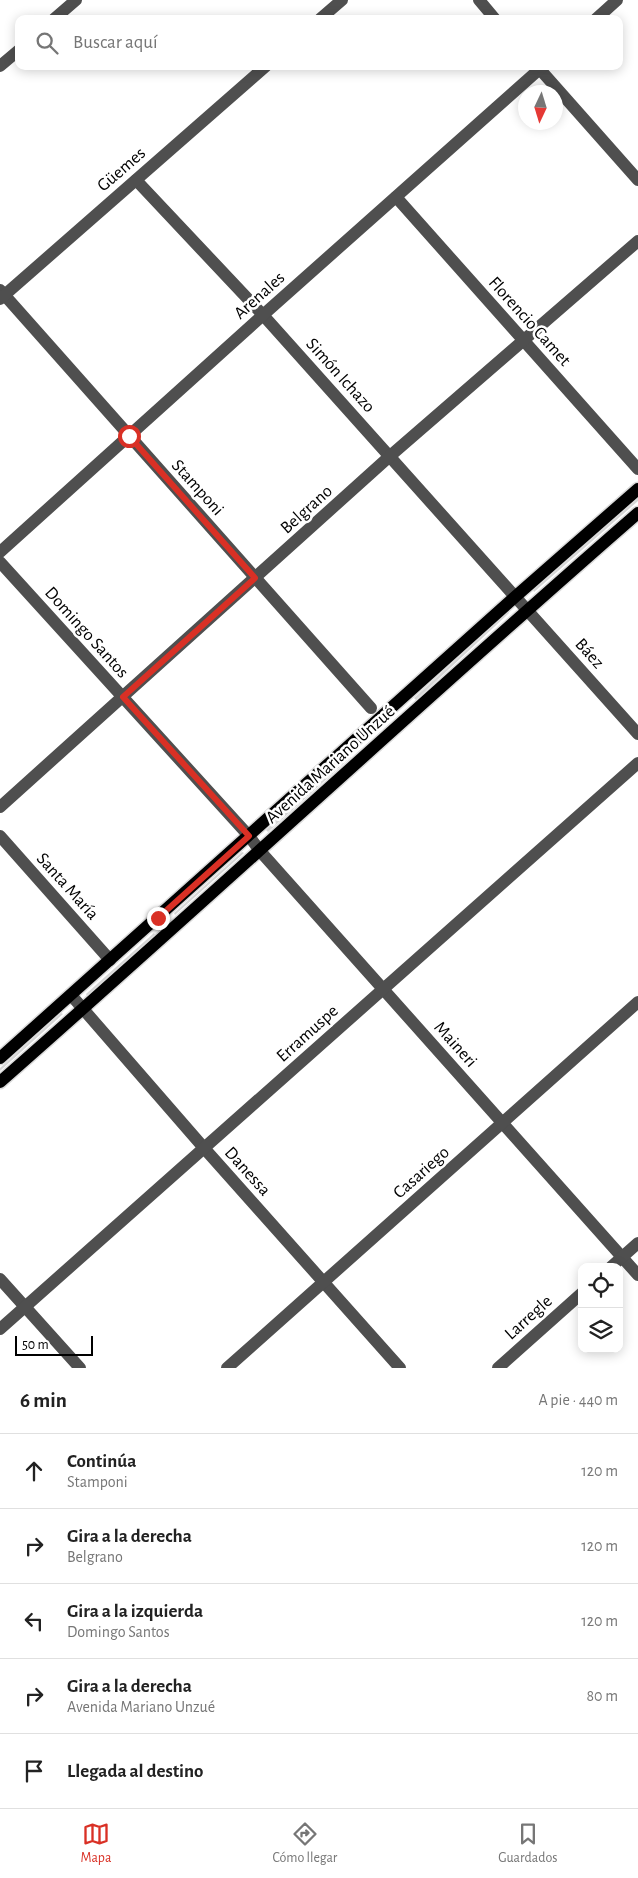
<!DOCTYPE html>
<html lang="es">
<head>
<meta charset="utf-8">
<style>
  :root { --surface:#fff; --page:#f6f6f6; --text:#222; --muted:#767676; --line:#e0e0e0; --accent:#d93025 }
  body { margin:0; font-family:"Alegreya Sans",sans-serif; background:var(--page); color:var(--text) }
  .controls { position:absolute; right:15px; bottom:15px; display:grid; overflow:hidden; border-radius:10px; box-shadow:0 2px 12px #0003 }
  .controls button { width:45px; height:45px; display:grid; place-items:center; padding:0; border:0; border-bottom:1px solid var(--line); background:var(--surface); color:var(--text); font:25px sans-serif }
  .compass { position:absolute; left:518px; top:85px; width:45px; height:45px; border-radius:50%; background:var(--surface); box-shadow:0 2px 12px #0003; rotate:184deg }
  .scale { position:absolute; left:15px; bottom:12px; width:78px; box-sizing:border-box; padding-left:5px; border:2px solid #000; border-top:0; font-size:14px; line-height:18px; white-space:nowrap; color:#000; -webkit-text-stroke:4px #fff; paint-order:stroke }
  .stop { position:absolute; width:15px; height:15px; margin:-11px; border:4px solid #d93025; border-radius:50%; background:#fff }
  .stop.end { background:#d93025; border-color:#fff; box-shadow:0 1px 5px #0008 }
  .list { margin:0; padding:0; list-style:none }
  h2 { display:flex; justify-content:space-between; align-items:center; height:65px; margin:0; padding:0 20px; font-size:21px }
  h2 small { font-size:16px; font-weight:400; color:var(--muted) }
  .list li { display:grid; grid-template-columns:32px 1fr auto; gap:15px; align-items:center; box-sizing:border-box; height:75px; padding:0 20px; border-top:1px solid var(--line) }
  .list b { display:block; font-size:19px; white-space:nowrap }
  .list p { margin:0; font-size:16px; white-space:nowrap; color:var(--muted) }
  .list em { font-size:16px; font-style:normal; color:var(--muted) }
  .icon { flex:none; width:28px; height:28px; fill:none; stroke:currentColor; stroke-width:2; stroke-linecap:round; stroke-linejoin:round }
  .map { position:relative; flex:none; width:638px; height:1368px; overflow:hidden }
  .search { position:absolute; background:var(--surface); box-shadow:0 2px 12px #0003; left:15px; right:15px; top:15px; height:55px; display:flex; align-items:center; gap:12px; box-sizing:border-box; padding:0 18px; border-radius:10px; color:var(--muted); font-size:19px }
  .sheet { height:440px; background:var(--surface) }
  nav { display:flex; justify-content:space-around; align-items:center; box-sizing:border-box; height:70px; border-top:1px solid var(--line); background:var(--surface); font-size:14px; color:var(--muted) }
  nav a { display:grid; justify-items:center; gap:2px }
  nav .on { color:var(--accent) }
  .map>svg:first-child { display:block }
</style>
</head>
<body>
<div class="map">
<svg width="638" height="1368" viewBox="0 0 638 1368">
  <rect width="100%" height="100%" fill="#fff"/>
  <!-- green -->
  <g fill="#d6d6d6">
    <polygon points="638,498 638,501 534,592 533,590"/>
    <polygon points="508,612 509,613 416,700 414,698"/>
    <polygon points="350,756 351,757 268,832 266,830"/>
    <polygon points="242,852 244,853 175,915 174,913"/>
    <polygon points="154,933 155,935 87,996 86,994"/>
    <polygon points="61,1013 63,1014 0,1071 0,1068"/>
  </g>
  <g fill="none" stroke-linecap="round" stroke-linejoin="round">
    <!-- major casing -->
    <g stroke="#dbdbdb" stroke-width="15">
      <g id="major">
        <polyline points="0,1058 516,596 638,489"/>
        <path d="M0 1082C214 894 423 700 638 513"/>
      </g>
    </g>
    <!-- minor -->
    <g stroke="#4f4f4f" stroke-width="12">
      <polyline points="479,0 495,19"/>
      <polyline points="54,19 76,0"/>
      <polyline points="320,19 342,0"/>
      <polyline points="596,19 617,0"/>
      <polyline points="0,66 19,50"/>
      <polyline points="537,66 638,180"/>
      <polyline points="136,180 263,315 638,734"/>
      <polyline points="396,197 638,469"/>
      <polyline points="0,290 371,708"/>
      <polyline points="0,299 266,66"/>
      <polyline points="0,552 263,315 543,66"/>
      <polyline points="0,562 249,836 260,851 638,1275"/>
      <polyline points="0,807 390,456 638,241"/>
      <polyline points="0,836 110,960"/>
      <polyline points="71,995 204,1148 400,1368"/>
      <polyline points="611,1267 638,1243"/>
      <polyline points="0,1279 80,1368"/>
      <polyline points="0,1329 638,763"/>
      <polyline points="227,1368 638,1002"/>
      <polyline points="498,1368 582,1293"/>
    </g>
    <!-- major -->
    <use href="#major" stroke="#000" stroke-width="12"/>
  </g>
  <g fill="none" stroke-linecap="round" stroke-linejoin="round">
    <!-- route -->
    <polyline stroke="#d93025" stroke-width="6" points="129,436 255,578 123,697 249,836 158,918"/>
  </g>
  <g text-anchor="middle" stroke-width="5" stroke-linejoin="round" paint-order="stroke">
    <!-- street labels -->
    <g font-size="18" fill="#000" stroke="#fff">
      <text transform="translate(121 169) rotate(-41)" y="6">Güemes</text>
      <text transform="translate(259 295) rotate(-42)" y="6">Arenales</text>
      <text transform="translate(530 321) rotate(48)" y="6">Florencio Camet</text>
      <text transform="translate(341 375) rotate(48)" y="6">Simón Ichazo</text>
      <text transform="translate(198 487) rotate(48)" y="6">Stamponi</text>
      <text transform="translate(306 509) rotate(-42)" y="6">Belgrano</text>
      <text transform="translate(87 632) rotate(48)" y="6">Domingo Santos</text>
      <text transform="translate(590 653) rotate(48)" y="6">Báez</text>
      <text transform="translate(330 764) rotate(-42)" y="6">Avenida Mariano Unzué</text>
      <text transform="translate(68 886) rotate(48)" y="6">Santa María</text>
      <text transform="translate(307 1033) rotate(-42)" y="6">Erramuspe</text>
      <text transform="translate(456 1044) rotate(48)" y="6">Maineri</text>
      <text transform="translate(248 1171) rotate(48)" y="6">Danessa</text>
      <text transform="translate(421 1172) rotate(-42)" y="6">Casariego</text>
      <text transform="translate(528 1317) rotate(-42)" y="6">Larregle</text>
    </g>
  </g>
</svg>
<div class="controls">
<button><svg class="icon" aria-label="locate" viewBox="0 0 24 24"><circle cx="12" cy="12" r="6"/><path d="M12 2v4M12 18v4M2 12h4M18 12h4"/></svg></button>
<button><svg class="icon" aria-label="layers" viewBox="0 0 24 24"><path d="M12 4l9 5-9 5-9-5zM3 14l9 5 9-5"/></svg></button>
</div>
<svg class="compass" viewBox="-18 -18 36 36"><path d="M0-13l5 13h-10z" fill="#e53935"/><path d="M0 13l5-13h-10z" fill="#767676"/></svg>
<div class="scale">50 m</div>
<div class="stop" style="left:129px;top:436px"></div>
<div class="stop end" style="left:158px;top:918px"></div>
<div class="search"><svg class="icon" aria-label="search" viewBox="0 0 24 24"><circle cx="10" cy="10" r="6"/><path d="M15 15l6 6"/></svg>Buscar aquí</div>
</div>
<section class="sheet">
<h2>6 min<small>A pie · 440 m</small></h2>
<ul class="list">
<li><svg class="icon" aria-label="ahead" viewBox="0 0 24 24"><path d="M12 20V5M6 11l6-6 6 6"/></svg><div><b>Continúa</b><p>Stamponi</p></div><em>120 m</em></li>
<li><svg class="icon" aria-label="right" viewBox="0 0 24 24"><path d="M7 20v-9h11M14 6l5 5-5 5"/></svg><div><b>Gira a la derecha</b><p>Belgrano</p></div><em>120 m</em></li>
<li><svg class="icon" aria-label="left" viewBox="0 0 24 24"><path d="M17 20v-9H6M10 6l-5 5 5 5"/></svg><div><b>Gira a la izquierda</b><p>Domingo Santos</p></div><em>120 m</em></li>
<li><svg class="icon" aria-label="right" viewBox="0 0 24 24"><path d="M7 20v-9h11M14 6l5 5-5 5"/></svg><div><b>Gira a la derecha</b><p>Avenida Mariano Unzué</p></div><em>80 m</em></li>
<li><svg class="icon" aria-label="arrive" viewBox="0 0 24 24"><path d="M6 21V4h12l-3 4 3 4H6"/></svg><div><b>Llegada al destino</b></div></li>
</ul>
</section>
<nav>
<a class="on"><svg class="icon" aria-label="map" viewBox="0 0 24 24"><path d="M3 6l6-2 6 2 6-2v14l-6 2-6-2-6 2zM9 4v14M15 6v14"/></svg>Mapa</a>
<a><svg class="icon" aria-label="directions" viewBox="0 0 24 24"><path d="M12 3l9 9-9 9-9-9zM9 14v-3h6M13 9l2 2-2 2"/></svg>Cómo llegar</a>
<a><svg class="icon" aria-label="saved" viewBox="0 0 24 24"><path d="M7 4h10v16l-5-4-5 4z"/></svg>Guardados</a>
</nav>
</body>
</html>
